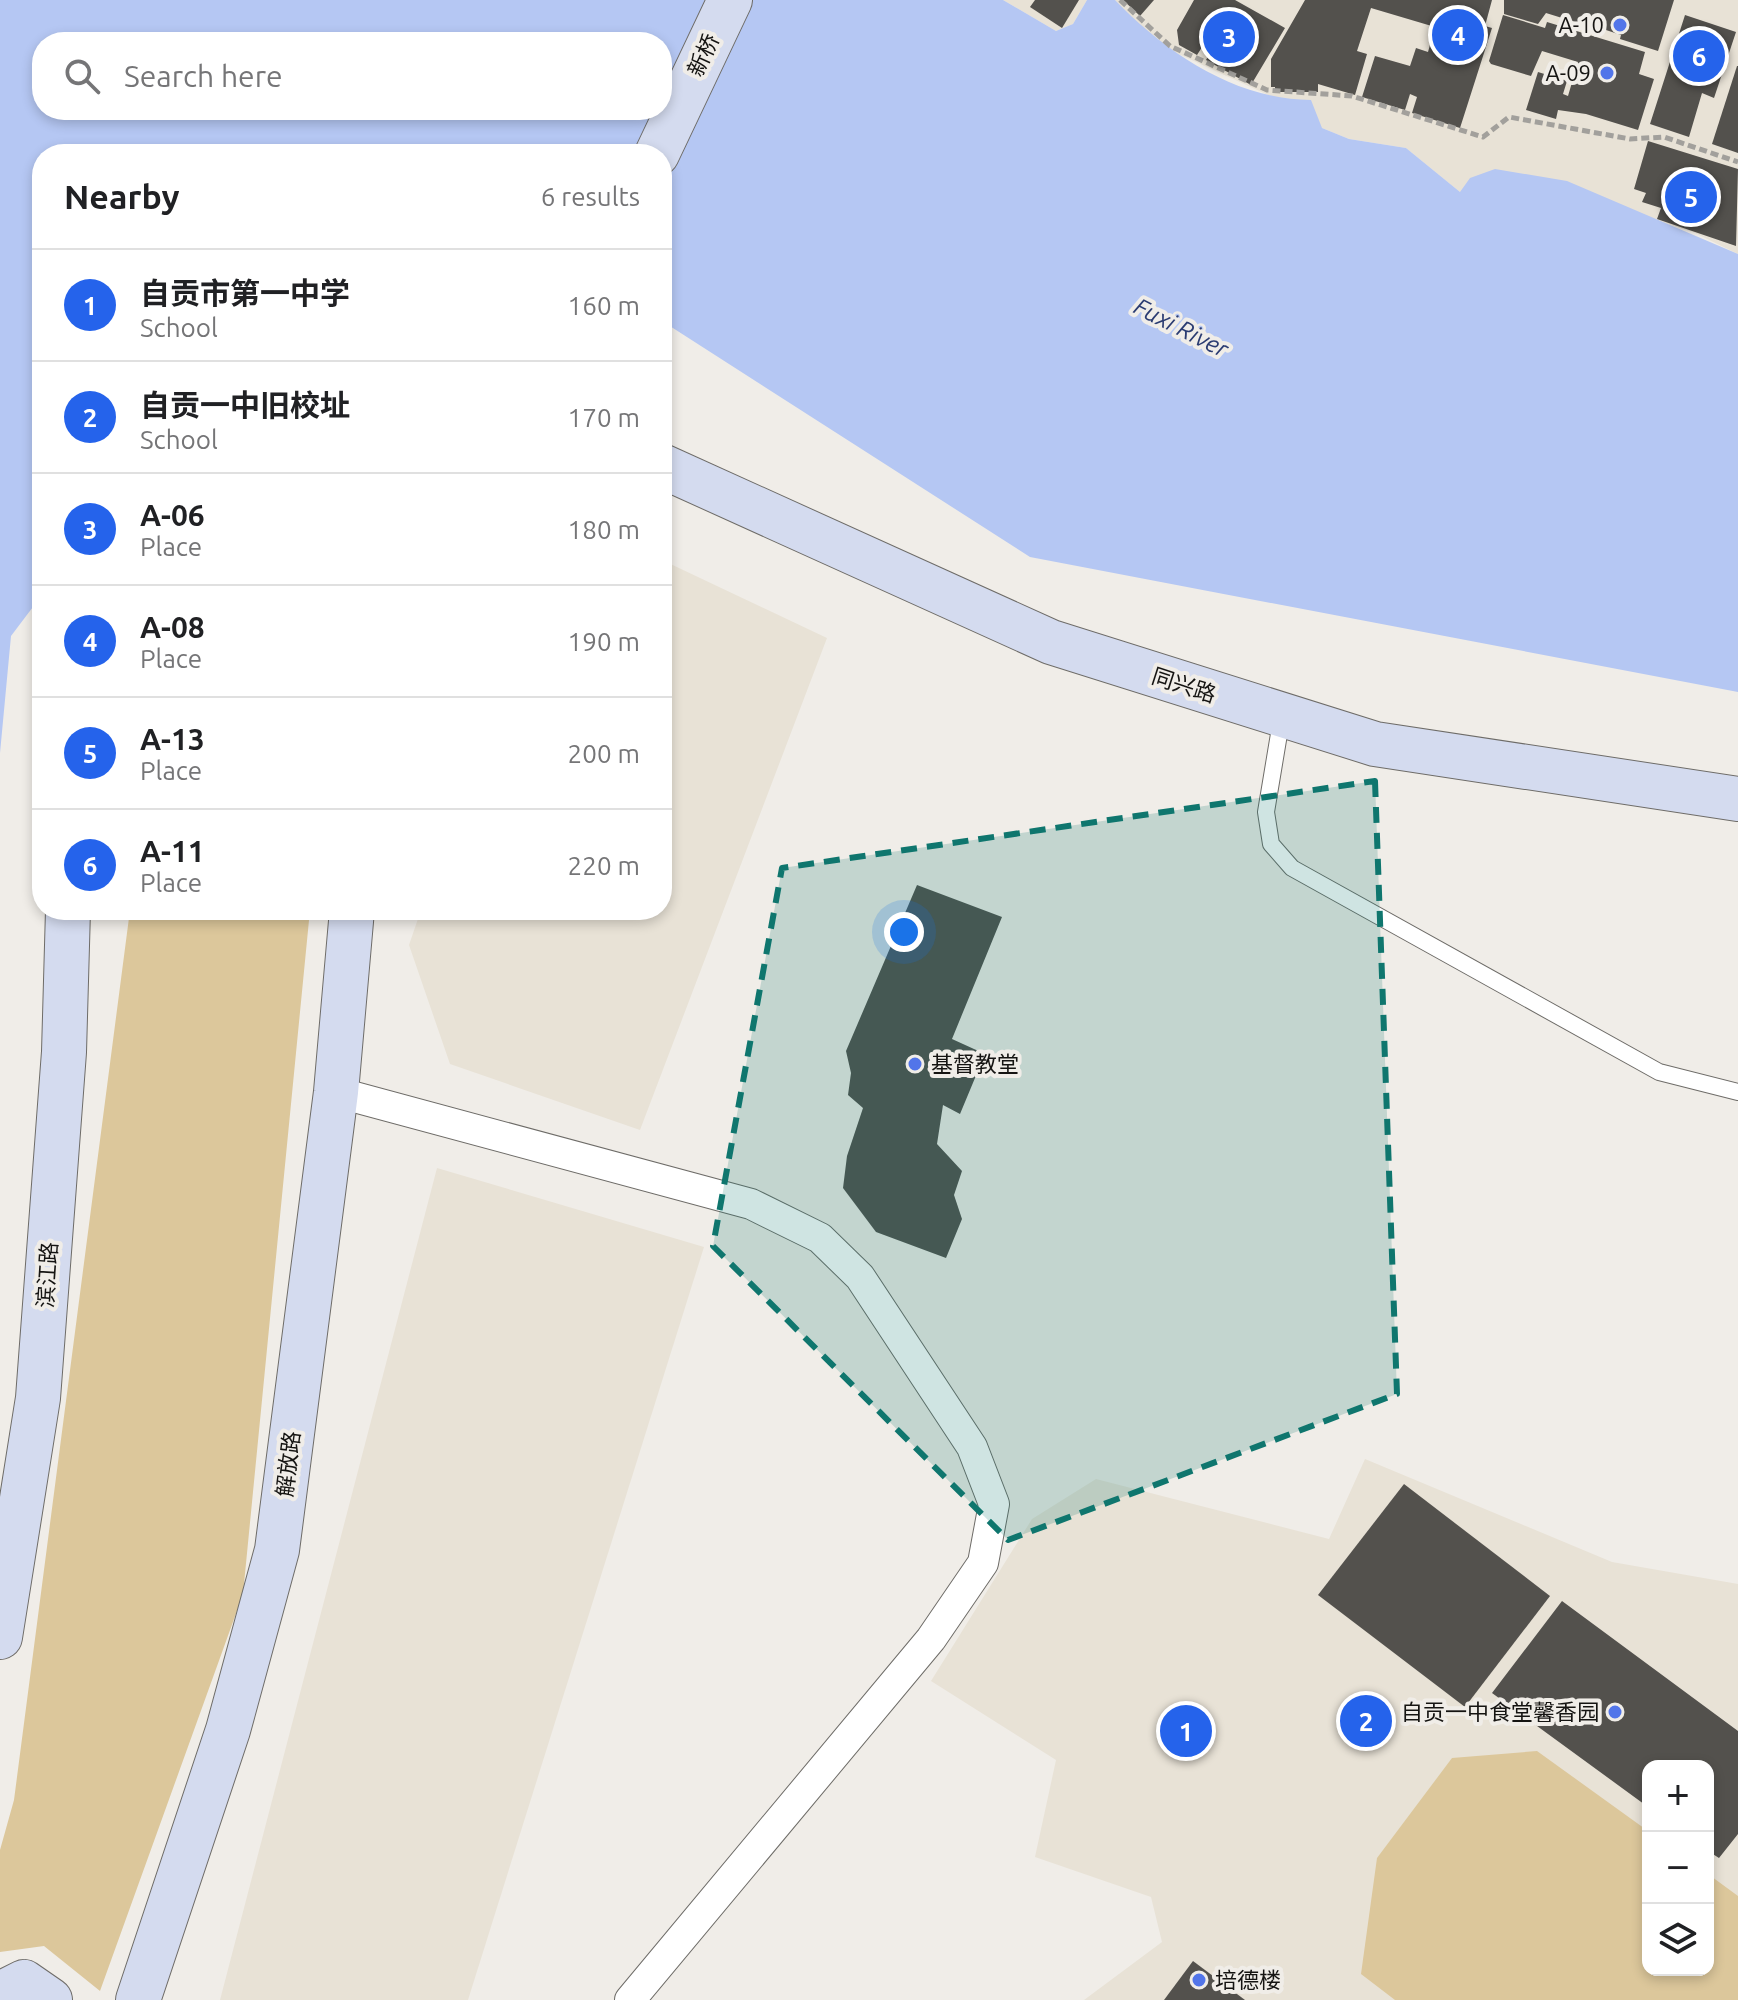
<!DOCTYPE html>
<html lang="en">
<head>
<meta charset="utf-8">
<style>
  :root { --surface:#fff; --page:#f6f6f6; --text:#202124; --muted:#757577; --line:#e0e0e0; --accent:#2563eb }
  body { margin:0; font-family:Ubuntu,"Noto Sans SC",sans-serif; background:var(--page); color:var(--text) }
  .controls { position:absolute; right:24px; bottom:24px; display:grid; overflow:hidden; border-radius:16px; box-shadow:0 4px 12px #0003 }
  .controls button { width:72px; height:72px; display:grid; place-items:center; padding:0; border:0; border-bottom:2px solid var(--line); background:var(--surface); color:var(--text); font:40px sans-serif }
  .you { position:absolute; left:904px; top:932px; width:28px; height:28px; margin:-20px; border:6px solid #fff; border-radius:50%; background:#1a73e8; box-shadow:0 0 0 12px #1a73e833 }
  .badge { display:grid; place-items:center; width:52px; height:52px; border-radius:50%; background:var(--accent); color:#fff; font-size:26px; font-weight:700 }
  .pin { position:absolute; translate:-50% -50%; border:4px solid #fff; box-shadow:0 2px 8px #0006 }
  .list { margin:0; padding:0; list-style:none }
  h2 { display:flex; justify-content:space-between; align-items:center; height:104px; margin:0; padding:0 32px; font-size:34px }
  h2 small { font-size:26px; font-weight:400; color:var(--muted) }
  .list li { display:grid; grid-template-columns:52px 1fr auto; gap:24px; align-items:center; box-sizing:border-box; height:112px; padding:0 32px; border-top:2px solid var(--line) }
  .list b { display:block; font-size:30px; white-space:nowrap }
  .list p { margin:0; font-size:26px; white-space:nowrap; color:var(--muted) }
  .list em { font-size:26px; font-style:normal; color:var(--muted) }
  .icon { flex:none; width:44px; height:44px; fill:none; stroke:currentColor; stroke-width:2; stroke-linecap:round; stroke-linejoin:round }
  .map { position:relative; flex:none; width:1738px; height:2000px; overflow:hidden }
  .search { position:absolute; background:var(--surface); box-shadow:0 4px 12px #0003; left:32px; top:32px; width:640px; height:88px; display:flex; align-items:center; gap:20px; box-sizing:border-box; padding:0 28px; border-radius:32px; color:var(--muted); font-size:30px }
  .panel { position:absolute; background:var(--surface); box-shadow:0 4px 12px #0003; left:32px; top:144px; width:640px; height:776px; border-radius:32px }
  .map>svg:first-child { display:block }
</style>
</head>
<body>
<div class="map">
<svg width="1738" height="2000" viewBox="0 0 1738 2000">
  <rect width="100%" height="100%" fill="#f0ede8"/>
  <!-- built -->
  <g fill="#e8e2d6" fill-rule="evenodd">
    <polygon points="1003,0 1087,0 1073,24 1056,31"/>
    <polygon points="1115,0 1738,0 1738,254 1693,232 1644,217 1460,192 1406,148 1349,139 1322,128 1279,100 1172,51 1143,30"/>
    <polygon points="662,560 827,638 640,1130 450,1064 409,945 421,910 662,910"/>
    <polygon points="437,1168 704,1247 468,2000 220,2000"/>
    <path d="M1365 1459 1612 1562 1738 1584V2000H1084L1162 1942 1151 1897 1035 1857 1056 1760 931 1681 1032 1519 1096 1479 1329 1539ZM1648 1766H1708V1970H1648Z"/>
  </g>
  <!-- green -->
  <g fill="#dcc79b">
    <polygon points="130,910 310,910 243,1594 100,1991 44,1946 0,1952 0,1850 14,1800"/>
    <polygon points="1537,1751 1648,1831 1648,1970 1708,1970 1708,1874 1738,1896 1738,2000 1395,2000 1361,1974 1377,1858 1452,1758"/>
  </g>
  <!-- water -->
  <path fill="#b5c7f3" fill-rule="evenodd" d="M0 0H1003L1056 31 1073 24 1087 0H1115C1165 52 1236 100 1311 100L1322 128 1349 139 1406 148 1460 192 1470 178 1495 169 1567 181 1738 254V692L1030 557 662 321V154H42V595L11 636 0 753ZM42 42H662V110H42Z"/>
  <!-- building -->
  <g fill="#53514d">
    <polygon points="1035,0 1079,0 1062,28 1030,7"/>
    <polygon points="1123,0 1154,0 1140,16"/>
    <polygon points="1194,0 1235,0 1285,28 1251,85 1206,60 1213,48 1204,44 1197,55 1179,45 1177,30"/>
    <polygon points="1305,0 1492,0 1485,26 1492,28 1460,128 1412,113 1417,97 1410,94 1405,110 1362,97 1375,56 1410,66 1416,48 1428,52 1435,27 1371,8 1357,51 1367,54 1355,95 1318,84 1318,92 1275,92 1275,87 1271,87 1271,59"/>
    <polygon points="1504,0 1674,0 1658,51 1620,39 1621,35 1600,28 1598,33 1573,26 1575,22 1546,13 1538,24 1504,14"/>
    <polygon points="1503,15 1545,28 1547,22 1645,52 1639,74 1654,79 1638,130 1586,114 1558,110 1556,119 1526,110 1538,72 1567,81 1563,94 1568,96 1578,62 1542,51 1531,76 1491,64 1489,61"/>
    <polygon points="1685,15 1736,32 1714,98 1702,93 1689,137 1650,124"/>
    <polygon points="1737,66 1738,66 1738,153 1712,144"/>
    <polygon points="1648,141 1738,169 1736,246 1657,219 1661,208 1642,202 1646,193 1634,189"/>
    <polygon points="917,885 1002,917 952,1039 985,1054 960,1114 943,1105 937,1144 962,1171 954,1195 962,1219 946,1258 876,1232 843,1188 847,1156 863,1108 848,1095 851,1073 846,1051"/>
    <polygon points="1404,1484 1550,1596 1465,1707 1318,1595"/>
    <polygon points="1562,1601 1738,1731 1738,1834 1719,1858 1708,1851 1708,1766 1648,1766 1648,1807 1492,1693"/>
    <polygon points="1193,1961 1245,2000 1164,2000"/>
  </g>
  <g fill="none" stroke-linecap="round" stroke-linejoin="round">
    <!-- lane casing -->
    <g stroke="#6e6c68" stroke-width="18">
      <polyline id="lane" points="1282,716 1266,812 1271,844 1292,868 1659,1072 1738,1092"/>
    </g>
    <!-- street casing -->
    <g stroke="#6e6c68" stroke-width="32">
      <polyline id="street" points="336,1092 751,1204 820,1238 860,1277 972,1447 994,1504 983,1563 931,1639 630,2000"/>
    </g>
    <!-- secondary casing -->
    <g stroke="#6e6c68" stroke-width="46">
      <g id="secondary">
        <polyline points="657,154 730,0"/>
        <polyline points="662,466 1051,642 1375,744 1738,799"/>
        <polyline points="0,1637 38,1398 64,1052 68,910"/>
        <polyline points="0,1994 24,1982 50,2000"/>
        <polyline points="138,2000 228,1730 277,1550 336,1092 352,910"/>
      </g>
    </g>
    <!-- path -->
    <polyline stroke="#a2a09c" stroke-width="5" stroke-dasharray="8 4" stroke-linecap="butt" points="1120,0 1170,46 1267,90 1352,96 1483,137 1509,117 1630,139 1664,137 1738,162"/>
    <!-- lane -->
    <use href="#lane" stroke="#fff" stroke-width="16"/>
    <!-- street -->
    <use href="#street" stroke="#fff" stroke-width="30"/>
    <!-- secondary -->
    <use href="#secondary" stroke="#d4dbef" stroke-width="44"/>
  </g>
  <!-- marked area -->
  <path fill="#0f766e" fill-opacity="0.2" stroke="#0f766e" stroke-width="6" stroke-dasharray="16 10" stroke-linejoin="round" d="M1375 781 1397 1394 1008 1540 713 1246 782 868Z"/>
  <!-- markers -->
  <g fill="#5275e9" stroke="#f0ede8" stroke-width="3">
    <circle cx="1620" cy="25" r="8"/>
    <circle cx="1607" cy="73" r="8"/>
    <circle cx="915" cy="1064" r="8"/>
    <circle cx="1615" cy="1712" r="8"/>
    <circle cx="1199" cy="1980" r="8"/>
  </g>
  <g text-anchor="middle" stroke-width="8" stroke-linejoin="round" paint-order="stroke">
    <!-- poi labels -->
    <g font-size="22" fill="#151412" stroke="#f0ede8" text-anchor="end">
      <text x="1604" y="33">A-10</text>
      <text x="1591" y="81">A-09</text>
      <text x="931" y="1072" text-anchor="start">基督教堂</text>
      <text x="1599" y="1720">自贡一中食堂馨香园</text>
      <text x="1215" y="1988" text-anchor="start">培德楼</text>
    </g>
    <!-- street labels -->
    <g font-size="22" fill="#151412" stroke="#f0ede8">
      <text transform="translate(703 55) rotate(-65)" y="8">新桥</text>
      <text transform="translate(1184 685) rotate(18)" y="8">同兴路</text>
      <text transform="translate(47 1275) rotate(-86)" y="8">滨江路</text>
      <text transform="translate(288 1464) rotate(-83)" y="8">解放路</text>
    </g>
    <!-- water labels -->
    <g font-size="24" font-style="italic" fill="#2b3c72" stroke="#f0ede8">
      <text transform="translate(1181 328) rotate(27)" y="8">Fuxi River</text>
    </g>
  </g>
</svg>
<div class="controls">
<button>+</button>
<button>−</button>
<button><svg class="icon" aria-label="layers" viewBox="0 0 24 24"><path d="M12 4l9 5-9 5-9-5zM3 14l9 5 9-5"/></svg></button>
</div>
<div class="you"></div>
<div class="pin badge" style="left:1186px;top:1731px">1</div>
<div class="pin badge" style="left:1366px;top:1721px">2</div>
<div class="pin badge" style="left:1229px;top:37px">3</div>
<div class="pin badge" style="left:1458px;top:35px">4</div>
<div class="pin badge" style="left:1691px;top:197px">5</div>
<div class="pin badge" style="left:1699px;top:56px">6</div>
<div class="search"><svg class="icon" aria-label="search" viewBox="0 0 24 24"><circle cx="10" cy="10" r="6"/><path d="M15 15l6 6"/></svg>Search here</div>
<section class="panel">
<h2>Nearby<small>6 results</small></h2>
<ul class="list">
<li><span class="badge">1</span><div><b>自贡市第一中学</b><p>School</p></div><em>160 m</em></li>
<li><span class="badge">2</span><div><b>自贡一中旧校址</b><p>School</p></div><em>170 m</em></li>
<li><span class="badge">3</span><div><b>A-06</b><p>Place</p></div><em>180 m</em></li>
<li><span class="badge">4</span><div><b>A-08</b><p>Place</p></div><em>190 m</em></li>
<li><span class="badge">5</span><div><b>A-13</b><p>Place</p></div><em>200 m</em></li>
<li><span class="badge">6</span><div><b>A-11</b><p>Place</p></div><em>220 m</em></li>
</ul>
</section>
</div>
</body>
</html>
